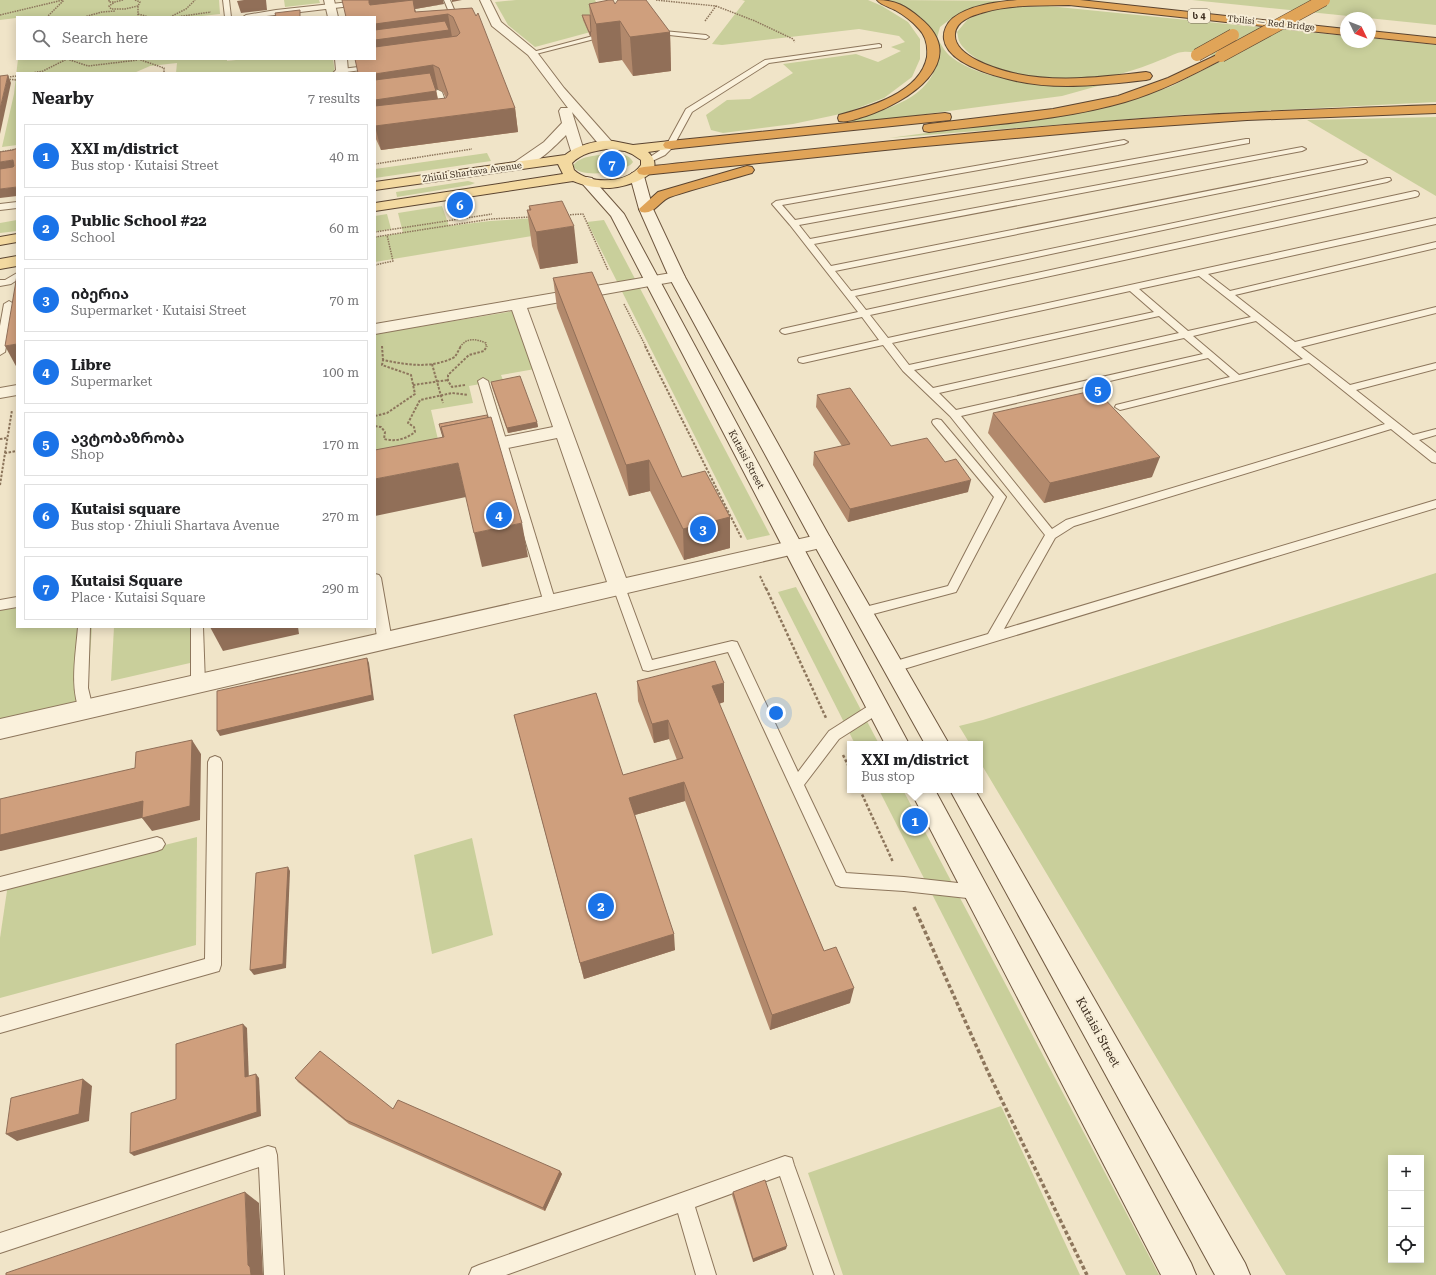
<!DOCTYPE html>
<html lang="en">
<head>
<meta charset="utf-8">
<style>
  :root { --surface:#fff; --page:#f2f2f2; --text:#202124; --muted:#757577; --line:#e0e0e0; --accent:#1a73e8 }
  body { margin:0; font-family:"Roboto Serif","Noto Sans Georgian",serif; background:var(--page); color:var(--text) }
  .controls { position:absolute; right:12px; bottom:12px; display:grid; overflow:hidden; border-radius:0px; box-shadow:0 2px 10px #0003 }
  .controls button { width:36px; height:36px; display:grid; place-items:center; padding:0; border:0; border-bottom:1px solid var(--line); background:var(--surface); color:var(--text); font:20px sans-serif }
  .compass { position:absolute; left:1340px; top:12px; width:36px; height:36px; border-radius:50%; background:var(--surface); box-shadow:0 2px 10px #0003; rotate:133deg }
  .you { position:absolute; left:776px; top:713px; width:14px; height:14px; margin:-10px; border:3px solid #fff; border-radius:50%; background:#1a73e8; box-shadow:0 0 0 6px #1a73e833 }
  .badge { display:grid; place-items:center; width:26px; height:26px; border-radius:50%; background:var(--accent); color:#fff; font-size:13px; font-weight:700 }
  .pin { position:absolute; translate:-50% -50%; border:2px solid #fff; box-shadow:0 1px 4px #0006 }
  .popup { position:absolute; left:847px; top:741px; width:136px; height:52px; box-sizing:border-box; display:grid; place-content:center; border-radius:0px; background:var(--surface); filter:drop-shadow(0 1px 3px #0005); font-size:13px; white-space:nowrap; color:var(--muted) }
  .popup b { font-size:15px; color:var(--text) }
  .popup::after { content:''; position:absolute; left:50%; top:100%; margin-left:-8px; border:8px solid transparent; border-top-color:var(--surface) }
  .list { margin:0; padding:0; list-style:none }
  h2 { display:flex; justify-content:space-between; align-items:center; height:52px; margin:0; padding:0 16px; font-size:17px }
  h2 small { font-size:13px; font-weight:400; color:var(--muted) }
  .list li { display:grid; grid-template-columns:26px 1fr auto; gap:12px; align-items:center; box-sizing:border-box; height:64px; margin:0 8px 8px; padding:0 8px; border:1px solid var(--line); border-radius:0px }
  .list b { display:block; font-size:15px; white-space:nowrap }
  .list p { margin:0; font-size:13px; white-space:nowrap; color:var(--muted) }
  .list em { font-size:13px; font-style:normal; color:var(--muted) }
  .icon { flex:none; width:22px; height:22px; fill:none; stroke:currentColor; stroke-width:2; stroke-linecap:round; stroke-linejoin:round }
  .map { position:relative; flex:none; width:1436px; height:1275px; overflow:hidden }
  .search { position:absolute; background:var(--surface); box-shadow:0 2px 10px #0003; left:16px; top:16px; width:360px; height:44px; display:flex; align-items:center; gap:10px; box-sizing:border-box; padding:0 14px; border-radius:0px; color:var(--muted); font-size:15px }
  .panel { position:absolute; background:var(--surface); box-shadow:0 2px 10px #0003; left:16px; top:72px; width:360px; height:556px; border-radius:0px }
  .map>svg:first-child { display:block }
</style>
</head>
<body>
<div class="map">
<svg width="1436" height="1275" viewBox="0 0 1436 1275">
  <rect width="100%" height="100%" fill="#f0e4c8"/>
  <!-- green -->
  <g fill="#c9cf9b" fill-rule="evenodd">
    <polygon points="0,0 219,0 220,14 193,17 24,17 0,20"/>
    <polygon points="284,0 319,0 320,3 285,7"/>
    <polygon points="516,0 595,0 609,27 535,47 508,25 495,2"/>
    <polygon points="742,0 868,0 882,6 908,22 920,39 920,59 912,77 884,98 845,113 793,124 723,133 711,130 706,115 727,100 750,99 793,73 783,64 856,54 878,62 901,51 891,47 905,42 899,36 859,29 722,45 712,44 745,1"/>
    <path d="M888 0 1020 1 976 6 953 17 940 27 937 38C941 44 945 52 950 56 987 86 1059 85 1105 84L1062 96 844 125C855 117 868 115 880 111 889 108 898 104 906 100 936 84 949 52 926 24 916 13 901 7 888 0Z"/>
    <polygon points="1192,0 1436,0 1436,25"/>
    <path d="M1048 6 1346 36V42H1370V38L1436 45V102L1180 115 889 138 1054 116 1127 102 1172 86 1225 59C1214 56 1194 51 1183 52 1177 52 1169 57 1163 59 1149 65 1135 70 1120 74 1080 85 985 81 960 43 958 40 958 35 957 32L968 19 992 10 1013 7Z"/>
    <polygon points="18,59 227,59 227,61 245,59 333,59 335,73 176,73 177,63 150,66 134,73 17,73 17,145 2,147 14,94"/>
    <polygon points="1436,117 1436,196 1307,120"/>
    <polygon points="487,153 491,161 375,178 375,169"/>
    <path d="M606 154C615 154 628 152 633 162 626 173 579 179 573 166 579 156 595 156 606 154Z"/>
    <polygon points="468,181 475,183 470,185 397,197 396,192"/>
    <polygon points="442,206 449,226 490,221 552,217 556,232 375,262 375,237 403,233 398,213"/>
    <polygon points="387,214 391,229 375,232 375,216"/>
    <polygon points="17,220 17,231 0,233 0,223"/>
    <polygon points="604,220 770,535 747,540 587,222"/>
    <polygon points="514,311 535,369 501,375 503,380 469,386 473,403 431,410 440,448 375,461 375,334"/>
    <path d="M1436 573V1275H1286L980 762V744H970L959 726 983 720ZM1391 1158H1421V1260H1391Z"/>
    <polygon points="796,587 879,744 855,744 778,592"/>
    <polygon points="17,605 17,627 92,627 87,700 0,721 0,608"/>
    <polygon points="114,627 190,627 190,663 111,681"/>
    <polygon points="879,790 903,790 1159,1275 1126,1275"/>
    <polygon points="197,837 196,945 0,998 0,938 8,884"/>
    <polygon points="472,838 493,935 432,954 414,855"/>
    <polygon points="1001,1106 1080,1275 843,1275 808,1173"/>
  </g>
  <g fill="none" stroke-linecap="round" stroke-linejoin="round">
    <!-- lane casing -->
    <g stroke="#8d765c" stroke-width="2">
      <g id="lane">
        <polygon points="223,0 229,0 231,17 225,17"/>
        <polygon points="368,0 388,0 385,2 258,17 243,17 246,15 276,10"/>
        <polygon points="444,0 450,0 456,14 455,15 438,16 438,14 449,12"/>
        <polygon points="653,30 706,35 709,37 706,39 651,33 651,31"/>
        <polygon points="608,32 611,34 610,35 532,55 529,53"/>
        <polygon points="879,44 881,45 881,47 769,63 692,112 673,147 665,155 648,163 644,161 659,151 667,144 686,109 765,60"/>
        <polygon points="374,65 378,67 376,68 339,73 338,71 342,69"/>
        <polygon points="438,90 442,92 450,114 449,116 443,116 442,114 435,95 421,97 417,95 418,93"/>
        <path d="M1246 139H1249V143L799 225 810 239 1302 147 1306 149 1302 151 814 244 831 266 1363 160H1366L1367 162 1363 164 835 271 851 291 1387 178H1390L1391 180 1387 182 855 296 866 310 1415 191 1418 192 1419 194 1418 196 1415 197 870 315 888 338 1436 218V224L1208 274 1230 291 1436 242V248L1235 295 1295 342 1436 307V313L1301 347 1350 385 1436 363V369L1356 390 1413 435 1436 429V435L1419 440 1436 453V463L1432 462 1391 429 1074 526 1055 538 1004 629 1436 500V508L894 672 889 671 887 667 889 663 988 634 1045 535 950 416 903 371 883 345 803 363 799 362 798 360 799 358 879 340 862 317 785 334 782 333 780 331 782 329 858 312 790 225 772 204 776 201 1124 140 1128 142 1124 144 782 205 795 220ZM1199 276 1251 317 1188 331 1139 289ZM1130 291 1154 312 909 365 892 343ZM1159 316 1179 333 933 388 914 370ZM1256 321 1303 359 1239 375 1193 336ZM1184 338 1203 354 956 410 939 393ZM1208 358 1230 377 1116 405 1115 407 1120 410 1309 363 1385 424 1066 520 1052 529 961 416Z"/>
        <polygon points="17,202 17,208 0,210 0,204"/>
        <polygon points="17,273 17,280 11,284 0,286 0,280 5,280"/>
        <polygon points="9,301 14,304 5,352 0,355 0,326 4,304"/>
        <polygon points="483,378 488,381 556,603 554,606 550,608 546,606 544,603 478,381"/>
        <polygon points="937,419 941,420 1006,497 956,592 862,617 857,615 856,612 857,609 948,586 994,497 933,424 932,422 933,420"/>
        <path d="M375 574 379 575 381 578 392 641 390 644 385 646 380 644C372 629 375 592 375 574Z"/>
        <polygon points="619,582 623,584 625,587 652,660 732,641 737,642 798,772 829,731 873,703 878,702 883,703 885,707 883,711 839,739 804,785 846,873 904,877 976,885 982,887 984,892 982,897 976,899 904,891 841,887 836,885 728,652 648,671 643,670 613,587 615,584"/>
        <polygon points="17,597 17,607 0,610 0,600"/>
        <path d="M78 627H90L88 688 93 709 91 713 86 714 81 713C69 690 76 653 78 627Z"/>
        <polygon points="191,627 203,627 205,684 203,688 198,689 193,688 191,684"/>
        <polygon points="215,756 220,758 222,762 221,965 219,971 0,1033 0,1017 205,959 208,762 210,758"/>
        <polygon points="157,837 162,839 165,844 162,849 157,851 0,891 0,877"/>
        <polygon points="268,1146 275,1148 277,1155 284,1275 264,1275 259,1167 0,1253 0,1233"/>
        <polygon points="785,1156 792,1158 794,1165 834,1275 814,1275 780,1176 695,1207 716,1275 696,1275 678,1213 506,1275 469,1275 472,1268 479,1265"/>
      </g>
    </g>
    <!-- street casing -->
    <g stroke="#8d765c" stroke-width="2">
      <g id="street">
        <polygon points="324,0 334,0 338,17 328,17"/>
        <path d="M480 0H490L501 22 536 51 564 88 612 142 614 145 612 148H602L572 112 584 151 582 154H572L566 135C556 145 530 172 515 168L513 165 515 162 544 142 562 123 559 111 561 108H568L528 55 492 26Z"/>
        <polygon points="335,59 347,59 348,71 347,73 333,73 336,70"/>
        <polygon points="677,272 683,274 685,277 683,280 527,308 626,578 822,534 829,536 832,541 829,546 0,739 0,719 607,582 557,438 468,456 461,454 459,450 461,446 468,444 553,427 512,310 375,334 375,324"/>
        <polygon points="17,385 17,395 0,398 0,388"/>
      </g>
    </g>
    <!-- secondary casing -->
    <g stroke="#6f573f" stroke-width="2">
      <g id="secondary">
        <polygon points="637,172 642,173 644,176 653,209 685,277 832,541 949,744 925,744 812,541 669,277 639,209 630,176 632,173"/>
        <polygon points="587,177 592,178 624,214 909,744 885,744 611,216 580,181 582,178"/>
        <polygon points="910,790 935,790 1191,1263 1196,1275 1161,1275"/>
        <polygon points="950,790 975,790 1245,1263 1250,1275 1215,1275"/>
      </g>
    </g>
    <!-- primary casing -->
    <g stroke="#5b4430" stroke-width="2">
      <g id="primary">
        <path d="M613 141 633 145 670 141 675 142 677 145 675 148 648 152C671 174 627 187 610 188 597 188 585 186 573 181L375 211V203L563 174 558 164 375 190V182L565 155C578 145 596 140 613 141ZM607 149 625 151 632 154 641 160V165C627 184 590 185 574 170L572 163C582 153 594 151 607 149Z"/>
        <polygon points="17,234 17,242 0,245 0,237"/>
        <polygon points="17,256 17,266 0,269 0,259"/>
      </g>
    </g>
    <!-- highway casing -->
    <g stroke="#5b4430" stroke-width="2">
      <g id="highway">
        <path d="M877 0C895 0 906 6 920 18 973 61 906 103 866 116 858 118 848 123 839 121L838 118 839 115C869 107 920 93 927 57 928 47 926 36 919 29 912 21 904 15 895 10 889 7 881 5 877 0Z"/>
        <path d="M1017 0H1080L1346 29V35L1069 5C1041 6 1012 4 985 12 974 15 956 20 955 34 953 56 996 69 1013 73 1057 83 1102 77 1146 72L1150 73 1152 76 1150 79 1146 80C1100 85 1053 91 1008 79 988 74 947 62 944 39 943 31 947 23 953 18 970 5 996 2 1017 0Z"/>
        <polygon points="1370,31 1436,38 1436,44 1370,37"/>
        <path d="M1221 53 1225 54 1227 56 1225 58C1192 75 1160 92 1125 102 1063 120 993 124 929 132L924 131 923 128 924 125 929 124 1053 109 1118 96 1168 78Z"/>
        <path d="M1436 105V113L1247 120 1117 129 914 147 644 175 639 174 637 171 639 168 644 167C824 148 1004 128 1185 116 1268 111 1352 108 1436 105Z"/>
        <polygon points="945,113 950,114 951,117 950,120 670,149 665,148 663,145 665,142 670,141"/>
        <path d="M747 166 752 167 754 170 752 173C725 181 697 188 670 197 659 201 655 215 641 212L639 209 658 192Z"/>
      </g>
    </g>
    <!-- path-far3 -->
    <g stroke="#8d765c" stroke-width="1.5" stroke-dasharray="1.5 1" stroke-linecap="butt">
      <polyline points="109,0 109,2 114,2"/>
      <polyline points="123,0 115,2 109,6 111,9 125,9 138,6"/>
      <polyline points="135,0 140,2 138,6 138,17"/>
      <polyline points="656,0 716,6 755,21 793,39 795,42"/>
      <polyline points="138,14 149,17"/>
      <polyline points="0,15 63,0"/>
      <polyline points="50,17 48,16 64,0"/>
      <polyline points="84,17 102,12 115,11"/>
      <polyline points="170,17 186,9 195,0"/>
      <polyline points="176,17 211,12"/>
      <polyline points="705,21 716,6"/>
      <polyline points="67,59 88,66 138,60"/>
      <polyline points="138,59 164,68 164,73"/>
      <polyline points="32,73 43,71 67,59"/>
      <polyline points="0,78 17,76"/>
      <polyline points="7,79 17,80"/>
      <polyline points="0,152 17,149"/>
      <polyline points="375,164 472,149"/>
      <polyline points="565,215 583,214 608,270"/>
      <polyline points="375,232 492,214"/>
      <polyline points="375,237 491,219 530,217"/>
      <polyline points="375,265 393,261 387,235"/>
      <polyline points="624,304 646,347"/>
      <path d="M460 347C467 337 476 339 486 343V347"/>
    </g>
    <!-- path-far2 -->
    <g stroke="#8d765c" stroke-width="2" stroke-dasharray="2.5 1.5" stroke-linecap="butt">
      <polyline points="382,346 383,360"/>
      <polyline points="645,346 742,539"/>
      <polyline points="432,364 443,403"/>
      <polyline points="413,385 448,380"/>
      <polyline points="465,385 452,387 448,381 448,375 469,355 484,351 487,346"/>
      <path d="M375 416 387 413 415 394 411 375 382 365 383 360C408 365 431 369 455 357L461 346"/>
      <path d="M375 426 381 427 385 432 384 439C396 442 406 439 415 432L414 427 408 423 420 400 452 393 468 395"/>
      <polyline points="0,439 7,438"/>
      <polyline points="5,453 12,410"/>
      <polyline points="0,485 5,453 17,451"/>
      <polyline points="760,576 766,589"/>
    </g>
    <!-- path-far1 -->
    <g stroke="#8d765c" stroke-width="2.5" stroke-dasharray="3 2" stroke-linecap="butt">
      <polyline points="766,588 826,718"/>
      <polyline points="843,755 850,769"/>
      <polyline points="860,790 893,862"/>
    </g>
    <!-- path -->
    <polyline stroke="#8d765c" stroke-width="3.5" stroke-dasharray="4 2.5" stroke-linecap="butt" points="914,907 988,1072 1087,1275"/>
    <!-- lane -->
    <use href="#lane" fill="#faf1dc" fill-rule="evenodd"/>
    <!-- street -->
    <use href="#street" fill="#faf1dc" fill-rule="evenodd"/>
    <!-- secondary -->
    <use href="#secondary" fill="#faf1dc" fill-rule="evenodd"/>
    <!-- primary -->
    <use href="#primary" fill="#f3d9a0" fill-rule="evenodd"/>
    <!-- highway -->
    <use href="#highway" fill="#e0a458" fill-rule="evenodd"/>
    <!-- highway-bridge casing -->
    <g stroke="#5b4430" stroke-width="13" stroke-linecap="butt">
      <g id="highway-bridge">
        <polyline points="1197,55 1233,35"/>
        <polyline points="1221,56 1324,0"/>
      </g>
    </g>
    <!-- highway-bridge -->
    <use href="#highway-bridge" stroke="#e0a458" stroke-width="12"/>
  </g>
  <!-- wall -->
  <g fill="#b2896c" fill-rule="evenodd">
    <path d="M444 4 415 9 416 12 472 8 515 108 518 132 381 150 375 137V59L346 17ZM436 89H438L443 92 446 98 438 99Z"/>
    <polygon points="589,4 615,4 670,32 671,71 633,76 622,60 599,63 592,42 591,36 590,36 583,20 582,15 590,15"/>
    <polygon points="529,206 578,263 540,269 532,246 527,210 529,210"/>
    <polygon points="553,278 682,477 730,517 730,548 684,560 650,491 629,496 557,308"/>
    <polygon points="491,382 537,422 538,427 508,433 492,387"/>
    <polygon points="817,395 891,446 945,462 968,492 848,522 813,465 814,452 842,446 816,407"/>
    <polygon points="993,413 1152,477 1044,503 988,433"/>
    <polygon points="637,681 724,702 719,704 824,951 850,1003 770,1030 685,801 635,815 675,950 584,979 514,715 623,775 677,760 669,739 654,743 638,701"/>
    <polygon points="295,1078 393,1109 560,1171 562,1174 545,1211 349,1124 298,1082"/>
    <polygon points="733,1192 786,1249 753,1262 732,1195"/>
  </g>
  <!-- shaded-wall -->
  <g fill="#916f58">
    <polygon points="244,0 266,0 267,10 241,13 237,1"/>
    <polygon points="369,0 443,0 444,4 415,9 416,15 448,14 452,37 375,59 375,19 369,3"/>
    <polygon points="452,0 462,0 452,2"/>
    <polygon points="620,21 622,60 599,63 596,24"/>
    <polygon points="589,32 591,32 591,36 590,36"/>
    <polygon points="670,32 671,71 633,76 630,37"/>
    <polygon points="433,65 438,89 375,98 375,74"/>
    <polygon points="8,75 11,83 0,134 0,109"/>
    <polygon points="436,91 441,115 375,124 375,100"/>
    <polygon points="515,108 518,132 381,150 375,126"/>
    <polygon points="13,160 17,169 0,171 0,162"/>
    <polygon points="17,187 17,196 0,198 0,189"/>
    <polygon points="574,226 578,263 540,269 536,232"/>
    <polygon points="17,344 17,368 5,346"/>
    <polygon points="537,422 538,427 508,433 507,428"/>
    <polygon points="1160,457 1152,477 1044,503 1050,483"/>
    <polygon points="649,460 650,491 629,496 626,465"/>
    <polygon points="458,463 466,497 375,516 375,479"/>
    <polygon points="971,480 968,492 848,522 850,509"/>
    <polygon points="730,517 730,548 684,560 683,529"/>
    <polygon points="522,523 528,557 482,567 474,533"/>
    <polygon points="210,627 298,627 299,634 223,651"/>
    <polygon points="367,658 369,663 374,700 220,736 217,731"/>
    <polygon points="724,683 724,702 712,706 712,686"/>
    <polygon points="668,720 669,739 654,743 652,724"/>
    <polygon points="192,740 201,754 200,820 152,831 142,818 1,851 0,851 0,835"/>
    <polygon points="684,782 685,801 631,816 629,798"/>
    <polygon points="288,867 290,871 286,968 254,975 250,970"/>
    <polygon points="674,934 675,950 584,979 580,963"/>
    <polygon points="854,988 850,1003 770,1030 772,1015"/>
    <polygon points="243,1024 247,1028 249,1081 245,1077"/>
    <polygon points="256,1074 259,1078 261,1116 134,1156 130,1153"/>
    <polygon points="83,1079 92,1086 89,1121 17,1141 6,1134"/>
    <polygon points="560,1171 562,1174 545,1211 543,1208"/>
    <polygon points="245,1192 259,1203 263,1275 251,1275 248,1265"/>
    <polygon points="787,1246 786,1249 753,1262 753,1259"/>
  </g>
  <!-- building -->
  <g fill="#cf9f7d" stroke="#916f58">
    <polygon points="342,0 369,0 369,3 370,5 413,0 415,12 472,8 476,16 478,13 515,108 375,126 375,106 446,98 448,94 439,68 433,65 375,74 375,73 358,73 355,59 375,59 375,47 457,36 460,33 453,17 448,14 375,24 375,17 346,17"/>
    <polygon points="609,0 613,0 615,4 618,0 646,0 670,32 630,37 620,21 596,24 589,4"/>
    <polygon points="300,10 300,17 276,17 275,13"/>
    <polygon points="582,15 590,15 591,32 589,32"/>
    <polygon points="445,21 449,30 375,40 375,30"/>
    <polygon points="430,73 436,91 375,100 375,80"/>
    <polygon points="8,75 0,109 0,76"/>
    <polygon points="15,149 17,149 17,187 0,189 0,169 13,167 14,166 13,160 0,162 0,152 13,150"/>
    <polygon points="562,201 574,226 536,232 527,210 531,210 529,206"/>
    <polygon points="592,272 682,477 705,471 730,517 683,529 649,460 626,465 553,278"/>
    <polygon points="17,275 17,344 5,346"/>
    <polygon points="520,376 537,422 507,428 491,382"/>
    <polygon points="850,388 891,446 927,438 945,462 956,459 971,480 850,509 814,452 850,444 817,395"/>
    <polygon points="1096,390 1160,457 1050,483 993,413"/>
    <polygon points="487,415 488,418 441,427 443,437 439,424"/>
    <polygon points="491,417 522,523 474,533 458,463 375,479 375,450 444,437 441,427"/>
    <polygon points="367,658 372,695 217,731 217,691"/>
    <polygon points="715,661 724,683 712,686 824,951 836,947 854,988 772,1015 684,782 629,798 674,934 580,963 514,715 596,693 623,775 683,758 668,720 652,724 637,681"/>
    <polygon points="192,740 190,806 142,818 143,801 0,835 0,799 135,768 136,752"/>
    <polygon points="288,867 283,964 250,970 256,873"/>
    <polygon points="243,1024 245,1077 256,1074 257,1112 130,1153 131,1113 176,1099 176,1044"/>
    <polygon points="320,1051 393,1109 398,1100 560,1171 543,1208 346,1120 295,1078"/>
    <polygon points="83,1079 79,1114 6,1134 11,1098"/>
    <polygon points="765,1180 787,1246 753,1259 733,1192"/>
    <polygon points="245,1192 248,1265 250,1267 251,1275 6,1275 6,1273"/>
  </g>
  <g text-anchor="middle" stroke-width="4" stroke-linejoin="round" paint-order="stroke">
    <!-- shield labels -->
    <rect fill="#f7eed8" stroke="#756857" stroke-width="1" x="1188" y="9" width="22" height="14" rx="3"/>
    <g font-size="9" font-weight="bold" fill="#3d2e20">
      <text x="1199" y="19">ს 4</text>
    </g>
    <!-- far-street labels -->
    <g font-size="9" fill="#3d2e20" stroke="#f7eed8">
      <text transform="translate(1271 23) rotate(6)" y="3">Tbilisi — Red Bridge</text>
      <text transform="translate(472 172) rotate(-8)" y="3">Zhiuli Shartava Avenue</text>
    </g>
    <!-- street labels -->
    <g font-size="10" fill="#3d2e20" stroke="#f7eed8">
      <text transform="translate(747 459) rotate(62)" y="4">Kutaisi Street</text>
    </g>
    <!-- near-street labels -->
    <g font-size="12" fill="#3d2e20" stroke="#f7eed8">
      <text transform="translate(1098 1032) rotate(61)" y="4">Kutaisi Street</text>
    </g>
  </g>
</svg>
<div class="controls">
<button>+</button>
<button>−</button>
<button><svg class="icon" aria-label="locate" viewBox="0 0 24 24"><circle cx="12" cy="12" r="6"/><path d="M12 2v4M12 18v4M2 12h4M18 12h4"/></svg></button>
</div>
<svg class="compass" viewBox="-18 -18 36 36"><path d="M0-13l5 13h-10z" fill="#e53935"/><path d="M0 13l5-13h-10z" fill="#757577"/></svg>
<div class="you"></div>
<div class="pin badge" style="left:915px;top:821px">1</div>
<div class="popup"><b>XXI m/district</b>Bus stop</div>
<div class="pin badge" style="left:601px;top:906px">2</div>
<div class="pin badge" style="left:703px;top:529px">3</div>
<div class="pin badge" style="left:499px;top:515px">4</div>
<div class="pin badge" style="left:1098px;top:390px">5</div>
<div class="pin badge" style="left:460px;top:205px">6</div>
<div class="pin badge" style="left:612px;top:164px">7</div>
<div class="search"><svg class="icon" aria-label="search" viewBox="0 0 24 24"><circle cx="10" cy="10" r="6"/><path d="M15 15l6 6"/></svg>Search here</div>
<section class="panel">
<h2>Nearby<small>7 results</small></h2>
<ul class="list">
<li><span class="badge">1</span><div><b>XXI m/district</b><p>Bus stop · Kutaisi Street</p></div><em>40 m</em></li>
<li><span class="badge">2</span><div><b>Public School #22</b><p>School</p></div><em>60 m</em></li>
<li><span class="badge">3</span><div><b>იბერია</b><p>Supermarket · Kutaisi Street</p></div><em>70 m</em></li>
<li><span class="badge">4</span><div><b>Libre</b><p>Supermarket</p></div><em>100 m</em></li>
<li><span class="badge">5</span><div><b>ავტობაზრობა</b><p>Shop</p></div><em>170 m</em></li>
<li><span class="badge">6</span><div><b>Kutaisi square</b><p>Bus stop · Zhiuli Shartava Avenue</p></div><em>270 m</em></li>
<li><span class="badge">7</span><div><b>Kutaisi Square</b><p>Place · Kutaisi Square</p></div><em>290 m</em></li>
</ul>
</section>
</div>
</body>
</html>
